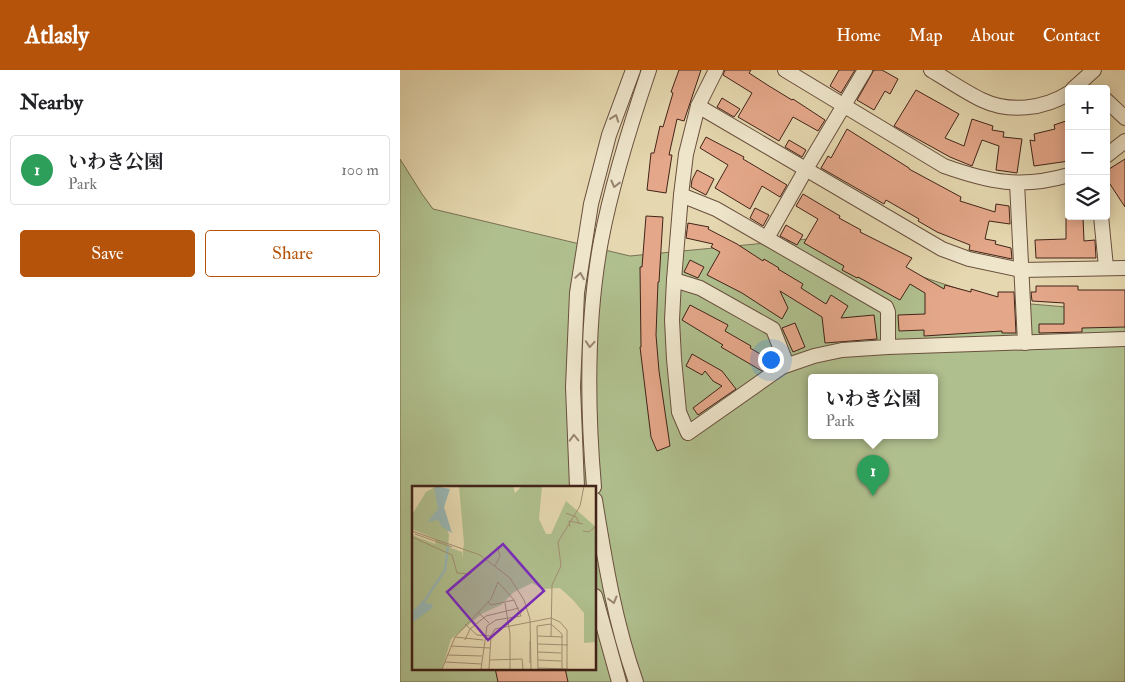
<!DOCTYPE html>
<html lang="en">
<head>
<meta charset="utf-8">
<style>
  :root { --surface:#fff; --page:#f6f6f6; --text:#202124; --muted:#757577; --line:#e0e0e0; --accent:#b45309 }
  body { margin:0; font-family:"IM FELL Double Pica","Noto Serif JP",serif; background:var(--page); color:var(--text) }
  .controls { position:absolute; right:15px; top:15px; display:grid; overflow:hidden; border-radius:5px; box-shadow:0 2px 12px #0003 }
  .controls button { width:45px; height:45px; display:grid; place-items:center; padding:0; border:0; border-bottom:1px solid var(--line); background:var(--surface); color:var(--text); font:25px sans-serif }
  .you { position:absolute; left:370px; top:289px; width:18px; height:18px; margin:-12px; border:4px solid #fff; border-radius:50%; background:#1a73e8; box-shadow:0 0 0 8px #1a73e833 }
  .badge { display:grid; place-items:center; width:32px; height:32px; border-radius:50%; background:var(--accent); color:#fff; font-size:16px; font-weight:700 }
  .pin { position:absolute; translate:-50% -41px; filter:drop-shadow(0 1px 2px #0008) }
  .pin::after { content:''; position:absolute; top:26px; width:18px; height:15px; background:inherit; clip-path:polygon(0 0,100% 0,50% 100%) }
  .popup { position:absolute; left:408px; top:304px; width:130px; height:65px; box-sizing:border-box; display:grid; place-content:center; border-radius:5px; background:var(--surface); filter:drop-shadow(0 1px 4px #0005); font-size:16px; white-space:nowrap; color:var(--muted) }
  .popup b { font-size:19px; color:var(--text) }
  .popup::after { content:''; position:absolute; left:50%; top:100%; margin-left:-10px; border:10px solid transparent; border-top-color:var(--surface) }
  .list { margin:0; padding:0; list-style:none }
  h2 { display:flex; justify-content:space-between; align-items:center; height:65px; margin:0; padding:0 20px; font-size:21px }
  h2 small { font-size:16px; font-weight:400; color:var(--muted) }
  .list li { display:grid; grid-template-columns:32px 1fr auto; gap:15px; align-items:center; box-sizing:border-box; height:70px; margin:0 10px 10px; padding:0 10px; border:1px solid var(--line); border-radius:5px }
  .list b { display:block; font-size:19px; white-space:nowrap }
  .list p { margin:0; font-size:16px; white-space:nowrap; color:var(--muted) }
  .list em { font-size:16px; font-style:normal; color:var(--muted) }
  .actions { display:flex; gap:10px; padding:15px 20px }
  .actions a { flex:1; padding:11px 0; border:1px solid var(--accent); border-radius:5px; text-align:center; font-size:18px; color:var(--accent) }
  .actions .main { background:var(--accent); color:#fff }
  .icon { flex:none; width:28px; height:28px; fill:none; stroke:currentColor; stroke-width:2; stroke-linecap:round; stroke-linejoin:round }
  .map { position:relative; flex:none; width:725px; height:612px; overflow:hidden }
  header { display:flex; align-items:center; gap:30px; box-sizing:border-box; height:70px; padding:0 25px; background:var(--accent); color:#fff }
  header strong { font-size:24px }
  nav { display:flex; gap:28px; margin-inline-start:auto; font-size:18px }
  main { display:flex }
  aside { flex:1; background:var(--surface) }
  .map>svg:first-child { display:block }
</style>
</head>
<body>
<header>
<strong>Atlasly</strong>
<nav><a>Home</a><a>Map</a><a>About</a><a>Contact</a></nav>
</header>
<main>
<aside>
<h2>Nearby<small></small></h2>
<ul class="list">
<li><span class="badge" style="background:#2e9e5b">1</span><div><b>いわき公園</b><p>Park</p></div><em>100 m</em></li>
</ul>
<div class="actions"><a class="main">Save</a><a>Share</a></div>
</aside>
<div class="map">
<svg width="725" height="612" viewBox="0 0 725 612">
  <rect width="100%" height="100%" fill="#e5d7af"/>
  <filter id="stains"><feTurbulence type="fractalNoise" baseFrequency=".004" numOctaves="4"/><feColorMatrix values="0 0 0 0 .2 0 0 0 0 .09 0 0 0 0 .02 0 0 0 .5 -.17"/></filter>
  <radialGradient id="worn" r=".72"><stop offset=".6" stop-color="#630" stop-opacity="0"/><stop offset="1" stop-color="#630" stop-opacity=".3"/></radialGradient>
  <!-- green -->
  <path fill="#b0bf8e" stroke="#787153" fill-rule="evenodd" d="M0 89 22 124 33 139 230 186 408 169 595 231 690 239 725 238V612H0ZM412 307H534V365H412ZM14 417H195V598H14Z"/>
  <!-- building -->
  <g fill="#e4a789" stroke="#412318">
    <polygon points="279,0 301,0 284,51 277,49 269,85 272,85 266,123 247,120 251,83 254,83 260,56 263,57 273,23 271,22"/>
    <polygon points="325,0 351,0 349,3 369,16 392,30 393,29 425,50 418,61 393,47 379,71 338,47 352,23 323,5"/>
    <polygon points="439,0 455,0 441,23 430,16"/>
    <polygon points="474,0 482,0 498,9 490,24 485,21 474,40 457,30"/>
    <polygon points="516,20 559,44 545,68 564,76 572,49 593,56 592,60 604,62 603,67 622,69 617,103 596,100 599,76 582,70 572,96 550,87 494,56"/>
    <polygon points="322,28 340,39 334,47 317,37"/>
    <polygon points="669,50 669,91 634,96 630,70 635,71 634,64 655,59 654,55"/>
    <polygon points="447,59 509,98 509,99 561,127 560,131 595,142 596,134 609,136 610,154 589,151 585,169 596,171 595,174 611,178 612,189 569,180 570,175 537,162 518,151 519,149 486,130 484,134 421,98 428,86 431,88"/>
    <polygon points="306,67 344,87 343,89 387,115 380,127 362,116 350,139 315,118 328,95 300,78"/>
    <polygon points="389,70 406,80 402,87 385,77"/>
    <polygon points="725,89 725,137 706,108 706,101"/>
    <polygon points="297,100 314,109 306,125 291,117 292,110"/>
    <polygon points="403,124 440,146 439,148 461,160 460,162 512,188 506,197 544,219 545,215 571,222 571,219 598,227 598,222 614,222 616,263 602,263 602,261 524,266 524,260 499,261 498,245 525,244 525,223 510,214 500,230 458,207 457,208 442,200 444,196 404,173 418,149 396,136"/>
    <polygon points="355,138 369,145 363,156 350,148"/>
    <polygon points="246,146 263,147 259,212 258,212 256,265 259,301 270,376 257,381 251,367 240,277 241,277 240,197 242,197"/>
    <polygon points="683,147 684,171 695,170 696,188 636,188 635,170 666,169 666,148"/>
    <polygon points="288,153 309,157 308,159 337,174 363,191 364,189 379,198 378,199 403,214 401,218 426,234 431,225 448,236 441,248 474,245 477,269 425,273 422,247 380,221 388,238 382,249 342,223 307,205 320,182 311,177 313,174 286,168"/>
    <polygon points="386,155 403,165 397,175 380,166"/>
    <polygon points="290,190 304,197 298,208 284,202"/>
    <polygon points="636,216 678,216 678,220 725,220 725,257 682,258 682,262 639,263 639,254 664,254 664,233 632,231 631,222 636,222"/>
    <polygon points="290,235 328,255 325,261 351,276 350,278 369,289 362,301 321,277 323,275 282,250"/>
    <polygon points="395,253 405,277 393,282 382,258"/>
    <polygon points="292,284 322,301 336,319 298,345 293,338 322,316 313,311 305,301 302,305 286,296"/>
    <polygon points="95,598 165,598 168,612 98,612"/>
  </g>
  <g fill="none" stroke-linecap="round" stroke-linejoin="round">
    <!-- minor casing -->
    <g stroke="#6a503e" stroke-width="16">
      <g id="minor">
        <polyline points="316,0 298,36 286,84 281,125 274,210 272,250 274,289 279,342 288,363 382,297 414,286 442,280 488,277 725,269"/>
        <path d="M385 0 544 96C589 112 621 119 669 105"/>
        <path d="M531 0C548 10 565 22 582 30 609 43 644 39 669 23"/>
        <polyline points="673,19 694,0"/>
        <polyline points="706,30 725,48"/>
        <polyline points="298,36 542,179 569,189 621,200 725,198"/>
        <polyline points="706,86 725,71"/>
        <polyline points="617,113 625,273"/>
        <polyline points="281,125 316,139 486,237 488,242 488,277"/>
        <polyline points="701,146 706,197"/>
        <polyline points="367,168 406,99 465,0"/>
        <polyline points="274,210 300,218 373,259 387,295"/>
        <polyline points="177,417 173,317 177,223 191,134 209,65 233,0"/>
        <path d="M194 417C187 335 186 252 201 171 212 113 230 56 249 0"/>
        <path d="M195 430C205 492 215 553 236 612"/>
        <polyline points="195,526 219,612"/>
      </g>
    </g>
    <!-- minor -->
    <use href="#minor" stroke="#eee5cb" stroke-width="14"/>
  </g>
  <!-- one-way arrows -->
  <defs><path id="oneway-chevron" d="M-2-3.5L2.5 0L-2 3.5" fill="none" stroke-width="1.6" stroke-linecap="round" stroke-linejoin="round" transform="scale(1.25)"/></defs>
  <g stroke="#988472">
    <use href="#oneway-chevron" transform="translate(215 48) rotate(-70)"/>
    <use href="#oneway-chevron" transform="translate(215 114) rotate(104)"/>
    <use href="#oneway-chevron" transform="translate(180 206) rotate(-81)"/>
    <use href="#oneway-chevron" transform="translate(190 274) rotate(94)"/>
    <use href="#oneway-chevron" transform="translate(174 368) rotate(-92)"/>
    <use href="#oneway-chevron" transform="translate(213 530) rotate(75)"/>
  </g>
  <!-- overview -->
  <g transform="translate(12 416)">
    <rect width="184" height="184" fill="#e5d7af"/>
    <path d="M47 0H101L103 7 110 0H130L127 33 134 48H139L154 15 184 41V156L172 157V127L161 114 148 102 131 103 120 97 102 106 89 119 71 127 39 153 30 183H0V49L23 58 24 53 0 43V29L14 6 23 1 33 14 30 24 37 49 36 61 50 66V73L52 57Z" fill="#b0bf8e"/>
    <path d="M22 0 38 3 32 21 40 47 30 41 26 34 15 36 26 23ZM10 115 21 119 20 122 0 137V126Z" fill="#99b7b4"/>
    <path fill="none" stroke="#99b7b4" stroke-width="2.5" d="M11 117 33 84 36 60"/>
    <path fill="none" stroke="#a38f73" stroke-width="1" d="M154 27 164 31 167 37M158 41 157 35 171 38M0 45 68 69 98 92 112 114 118 133 119 183M171 45 177 46 184 40M3 48 40 61M0 51 40 69 45 87 59 88M83 80 88 70 85 60M76 116 79 119 102 114M93 117 98 148V183M66 126 77 137M53 138 65 149 79 150M126 150 151 151M43 151 71 154M139 151 140 99 149 80 146 56 168 20 172 0M53 154 58 143 74 130 107 122M126 158 156 159M39 160 78 162M126 166 149 167M35 169 70 170M77 174 110 173 111 183M126 174 149 175M33 176 70 178M118 177V155M126 182 155 183M30 183 43 151 79 113 86 96 102 114 109 130 84 134 75 140 69 183M77 183 79 150 83 143 139 132 148 136 155 144V183M126 183 125 140 139 138 150 148V183"/>
    <path fill="#7b2cbf" fill-opacity="0.15" stroke="#7b2cbf" stroke-width="2.5" d="M91 58 132 105 76 154 35 106Z"/>
    <rect width="184" height="184" fill="none" stroke="#412318" stroke-width="2.5"/>
  </g>
  <rect width="100%" height="100%" filter="url(#stains)"/>
  <rect width="100%" height="100%" fill="url(#worn)"/>
</svg>
<div class="controls">
<button>+</button>
<button>−</button>
<button><svg class="icon" aria-label="layers" viewBox="0 0 24 24"><path d="M12 4l9 5-9 5-9-5zM3 14l9 5 9-5"/></svg></button>
</div>
<div class="you"></div>
<div class="pin badge" style="left:473px;top:426px;background:#2e9e5b">1</div>
<div class="popup"><b>いわき公園</b>Park</div>
</div>
</main>
</body>
</html>
